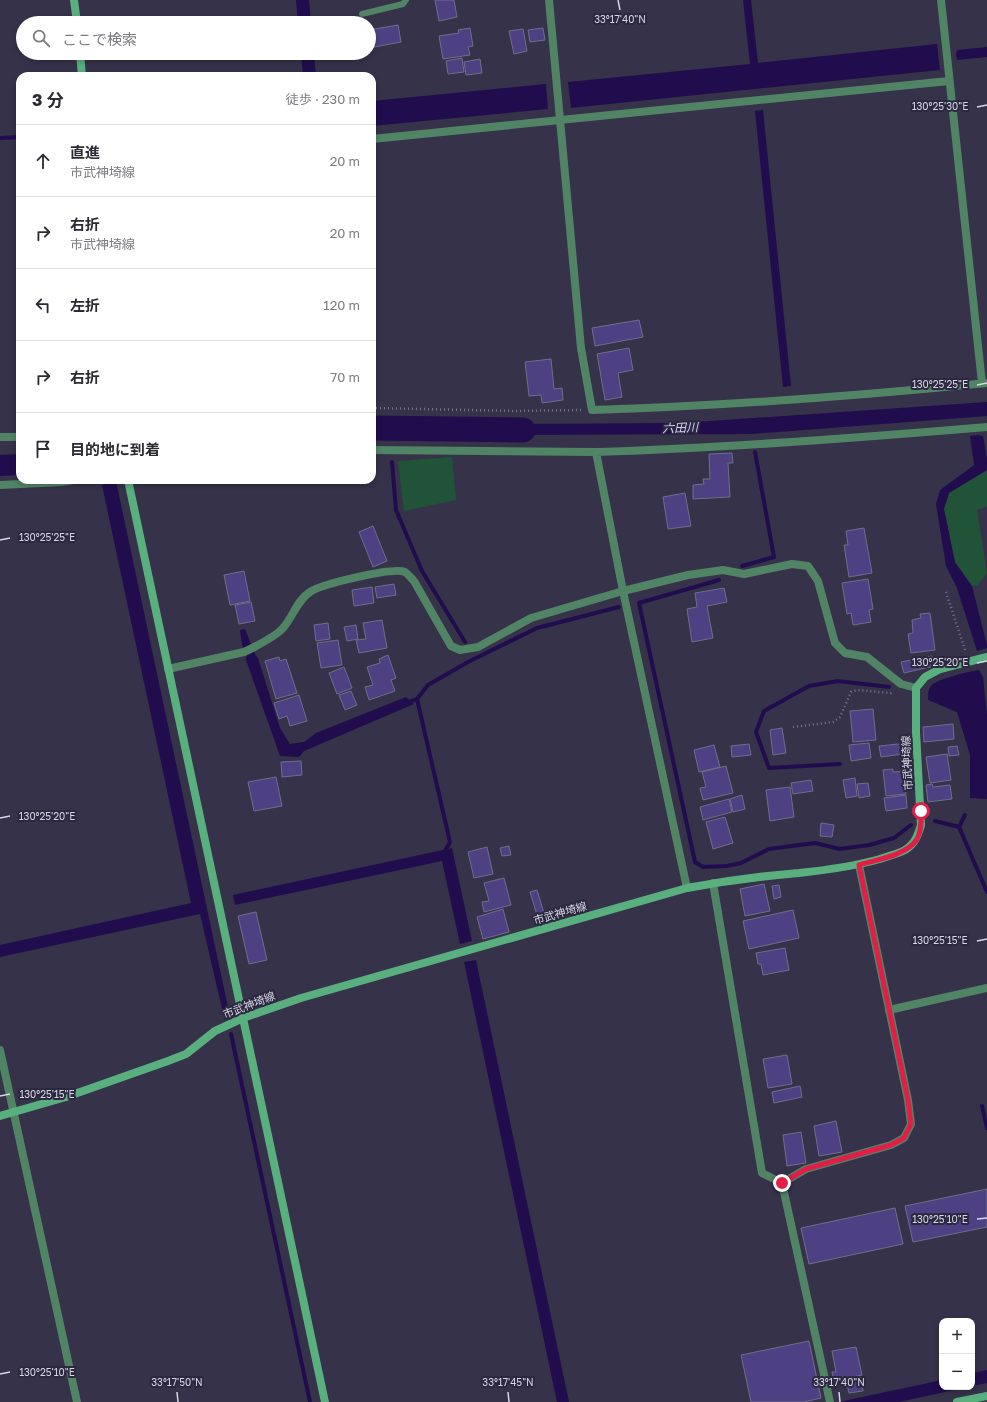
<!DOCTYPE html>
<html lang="ja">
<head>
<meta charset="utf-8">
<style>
  :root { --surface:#fff; --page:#f2f2f3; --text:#2b2b33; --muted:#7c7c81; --line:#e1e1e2 }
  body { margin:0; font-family:"Golos Text","Noto Sans JP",sans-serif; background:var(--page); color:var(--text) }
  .controls { position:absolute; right:12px; bottom:12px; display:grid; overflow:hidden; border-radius:8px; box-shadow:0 2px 6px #0003 }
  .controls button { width:36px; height:36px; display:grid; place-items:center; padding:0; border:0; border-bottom:1px solid var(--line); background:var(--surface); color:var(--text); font:20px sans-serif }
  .stop { position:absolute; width:12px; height:12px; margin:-9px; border:3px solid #e11d48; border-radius:50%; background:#fff }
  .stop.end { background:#e11d48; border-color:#fff; box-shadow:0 1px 4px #0008 }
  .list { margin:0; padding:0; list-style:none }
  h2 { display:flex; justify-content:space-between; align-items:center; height:52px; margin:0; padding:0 16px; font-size:17px }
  h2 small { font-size:13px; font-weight:400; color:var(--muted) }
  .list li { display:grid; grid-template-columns:26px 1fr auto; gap:12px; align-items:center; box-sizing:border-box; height:72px; padding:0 16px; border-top:1px solid var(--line) }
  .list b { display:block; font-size:15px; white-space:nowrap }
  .list p { margin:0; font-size:13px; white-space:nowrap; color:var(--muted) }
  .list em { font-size:13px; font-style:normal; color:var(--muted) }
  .icon { flex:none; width:22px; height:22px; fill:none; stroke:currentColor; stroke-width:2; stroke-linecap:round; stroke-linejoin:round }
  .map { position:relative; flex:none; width:987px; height:1402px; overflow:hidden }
  .search { position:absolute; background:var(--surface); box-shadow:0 2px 6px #0003; left:16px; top:16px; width:360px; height:44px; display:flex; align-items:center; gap:10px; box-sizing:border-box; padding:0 14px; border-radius:22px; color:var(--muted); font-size:15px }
  .panel { position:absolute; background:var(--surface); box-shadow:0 2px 6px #0003; left:16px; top:72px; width:360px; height:412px; border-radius:12px }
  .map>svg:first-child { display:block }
</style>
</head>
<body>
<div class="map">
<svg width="987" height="1402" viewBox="0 0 987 1402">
  <rect width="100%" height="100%" fill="#35324a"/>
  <!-- green -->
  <g fill="#205337">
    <polygon points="452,457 456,500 404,511 398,461"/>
    <polygon points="987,470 987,507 977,510 987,573 978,585 972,586 955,562 944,509 949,493"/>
  </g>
  <!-- water -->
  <g fill="#210d4d">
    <polygon points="296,0 309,0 311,23 298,23"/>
    <polygon points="743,0 751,0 758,63 937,44 940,70 571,108 568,82 750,64"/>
    <polygon points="987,47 987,57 957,60 956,55 957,50"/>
    <polygon points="301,53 314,53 316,76 303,76"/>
    <polygon points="546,84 548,109 372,126 372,101"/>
    <polygon points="763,110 791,386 783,387 755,111"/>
    <polygon points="987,402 987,416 751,434 490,435 487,424 681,423"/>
    <polygon points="977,435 983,436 987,459 987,470 949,493 944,509 955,562 972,586 987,645 987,648 977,651 957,588 946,566 936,504 940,490 974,465 970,436"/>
    <polygon points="20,454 20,475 0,476 0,455"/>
    <polygon points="116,481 229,1012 223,1013 200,914 0,957 0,945 191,903 102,485"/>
    <polygon points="245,629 255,654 258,658 280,728 290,744 304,742 316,733 406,697 414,704 304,751 299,757 280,756 246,660 247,654 242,645 240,630"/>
    <path d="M979 670 983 677 987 715V799L970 798V755L957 712 928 700C928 694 928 689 932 685 938 679 970 671 979 670Z"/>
    <polygon points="452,848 472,941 460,944 442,861 235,905 233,895"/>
    <polygon points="476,960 569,1402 557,1402 464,962"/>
    <polygon points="987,1370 987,1383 972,1386 972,1373"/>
    <polygon points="942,1380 942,1387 968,1387 899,1402 839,1402"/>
  </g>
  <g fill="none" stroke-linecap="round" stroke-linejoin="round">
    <!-- stream -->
    <g stroke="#210d4d" stroke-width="4">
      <polyline points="0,138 20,137"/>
      <polyline points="392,462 396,510 422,571 465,642"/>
      <polyline points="742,566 774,557 755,452"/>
      <polyline points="719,580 639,603 695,862 703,867 727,866 741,863 769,849 815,843 840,849 869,845 894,838 911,825"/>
      <polyline points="417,699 450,842 444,853"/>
      <polyline points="406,703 417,699 428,685 468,662 537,628 619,607"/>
      <polyline points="840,764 769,768 756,732 764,711 809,686 838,681 889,687"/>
      <polyline points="935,821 959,827 987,892"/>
      <polyline points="959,827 965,815"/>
      <polyline points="231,1034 310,1402"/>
      <polyline points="982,1106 987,1128"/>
    </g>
    <!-- river -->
    <polyline stroke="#210d4d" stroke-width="25" points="372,428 523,430"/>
  </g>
  <!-- building -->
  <g fill="#4d4184" stroke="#706e89">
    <polygon points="435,0 454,0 457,17 439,21"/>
    <polygon points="398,25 401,42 369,48 369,30"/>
    <polygon points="470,28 473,46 468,47 470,55 443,59 439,36 459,33 458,30"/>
    <polygon points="543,28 545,40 530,42 528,30"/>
    <polygon points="523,29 527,51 514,54 509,31"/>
    <polygon points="462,58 464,72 448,74 446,61"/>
    <polygon points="480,59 482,73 466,75 464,62"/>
    <polygon points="639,320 643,337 595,346 592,328"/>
    <polygon points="629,348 633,370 618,373 622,397 605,400 597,354"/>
    <polygon points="551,359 554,389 562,388 563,400 542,403 541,395 529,396 525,362"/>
    <polygon points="732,453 733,463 728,463 730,497 693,499 693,485 704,484 703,479 710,479 709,454"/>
    <polygon points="685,493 691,526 668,529 663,497"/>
    <polygon points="373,526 387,561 373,567 359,532"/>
    <polygon points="864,528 872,573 849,577 844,545 848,545 846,531"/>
    <polygon points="244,571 250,601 230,605 224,575"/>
    <polygon points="868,579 873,609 869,610 871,622 853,625 851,613 847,614 842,583"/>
    <polygon points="394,584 396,595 377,598 375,587"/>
    <polygon points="372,587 374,603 354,606 352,590"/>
    <polygon points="724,588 727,602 707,606 713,638 692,642 687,609 697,607 695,593"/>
    <polygon points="251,602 255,621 239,624 235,605"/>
    <polygon points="930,613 935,650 911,653 908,634 913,633 912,620 921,618 920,614"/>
    <polygon points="382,620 387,648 359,653 356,640 366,639 363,623"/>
    <polygon points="328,623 330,639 316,641 314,625"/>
    <polygon points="356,625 358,639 347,641 344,627"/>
    <polygon points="338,640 342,665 321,668 317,643"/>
    <polygon points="388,655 396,678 391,680 395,691 369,700 365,687 373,685 367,667 380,663 379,659"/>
    <polygon points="932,656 934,666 904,673 901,662"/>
    <polygon points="279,657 280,661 286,659 297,693 276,699 265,661"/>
    <polygon points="344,667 352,688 337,694 329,673"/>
    <polygon points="351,691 357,705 345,710 339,695"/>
    <polygon points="299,695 307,721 290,726 287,716 279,719 274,703"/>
    <polygon points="873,709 876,740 853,742 850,711"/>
    <polygon points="953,724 954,739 924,742 923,727"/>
    <polygon points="782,728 786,753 773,755 770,730"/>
    <polygon points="869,743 871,758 851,761 849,745"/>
    <polygon points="908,743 910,753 881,757 879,746"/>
    <polygon points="749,744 751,755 732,757 731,746"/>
    <polygon points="714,745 720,767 699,772 694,750"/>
    <polygon points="957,746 959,755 949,756 948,747"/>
    <polygon points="947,754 951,780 930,783 926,757"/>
    <polygon points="301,761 302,775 282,777 281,762"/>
    <polygon points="726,766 733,793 703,800 700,788 706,787 702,772"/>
    <polygon points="893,769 893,772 904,771 906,794 886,796 883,770"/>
    <polygon points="276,777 282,806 254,811 248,782"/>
    <polygon points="855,778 857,796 846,798 843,780"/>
    <polygon points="811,780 813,791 793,794 791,783"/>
    <polygon points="868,783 870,796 859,798 857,784"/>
    <polygon points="932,784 933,787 950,785 952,799 928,802 926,785"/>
    <polygon points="790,787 794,817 770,821 766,790"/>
    <polygon points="742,795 745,809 733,812 730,799"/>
    <polygon points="906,795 907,808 886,811 884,798"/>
    <polygon points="729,799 732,812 703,820 700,807"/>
    <polygon points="725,817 733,843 713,849 706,822"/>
    <polygon points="821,823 834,825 832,837 820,836"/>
    <polygon points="509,846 511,855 502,856 500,848"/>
    <polygon points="487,847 493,874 474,878 468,852"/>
    <polygon points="504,878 511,905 484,912 482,902 489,901 484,883"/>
    <polygon points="764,884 770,911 745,916 740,889"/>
    <polygon points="779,885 781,897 774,899 772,886"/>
    <polygon points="537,890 544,913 537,915 530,892"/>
    <polygon points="503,909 509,932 483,939 477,917"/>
    <polygon points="793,910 799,938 749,949 743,921"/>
    <polygon points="256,912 267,960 249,964 238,916"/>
    <polygon points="785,948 789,970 763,975 761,964 758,964 756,953"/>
    <polygon points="787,1055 792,1084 768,1088 763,1059"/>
    <polygon points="800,1086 802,1097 774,1103 772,1092"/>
    <polygon points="836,1121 842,1152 819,1156 814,1126"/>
    <polygon points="801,1132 806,1163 787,1166 783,1135"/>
    <polygon points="987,1189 987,1227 913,1242 905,1206"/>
    <polygon points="895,1208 903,1244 809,1264 801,1228"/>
    <polygon points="809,1341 821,1398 804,1402 751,1402 741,1355"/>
    <polygon points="856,1347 862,1375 834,1381 832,1372 836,1372 832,1351"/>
    <polygon points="861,1377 863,1391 849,1393 846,1380"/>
  </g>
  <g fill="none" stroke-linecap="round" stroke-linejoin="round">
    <!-- path -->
    <g stroke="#79768b" stroke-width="2.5" stroke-dasharray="1 3" stroke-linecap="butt">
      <polyline points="372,408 515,411 581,410"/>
      <polyline points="946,592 966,653"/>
      <polyline points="793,727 833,722 840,717 851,692 857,690 891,693 893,691"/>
    </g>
    <!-- lane -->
    <polyline stroke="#508464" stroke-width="6" points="362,14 403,4 406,0"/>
    <!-- street -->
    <g stroke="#508464" stroke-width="8">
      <path d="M549 0 581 348 592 410C724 406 856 396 987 383"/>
      <polyline points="941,0 982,383"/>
      <polyline points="372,139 949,81"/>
      <polyline points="0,437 20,437"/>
      <polyline points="372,450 596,452"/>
      <polyline points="0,485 62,482 73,480"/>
      <path d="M168 669 244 652C253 648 278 635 283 628 293 617 297 600 310 592 321 584 393 567 405 572 408 574 411 578 414 581L451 646 460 650 478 647 531 618 623 591 688 575 723 570 744 574 792 564 808 566 818 581 835 643 845 653 867 657 901 684 916 688"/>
      <polyline points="713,883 762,1173 782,1183"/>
      <path d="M687 888 623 591 596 452C727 448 857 438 987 427"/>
      <polyline points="889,1010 987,988"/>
      <polyline points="0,1050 77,1402"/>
      <polyline points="782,1183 806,1169 891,1145 904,1138 911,1124 908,1100 859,865"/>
      <polyline points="782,1183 830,1402"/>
    </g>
    <!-- secondary -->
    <g stroke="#59b07e" stroke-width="8">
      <polyline points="74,0 77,23"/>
      <polyline points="80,53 82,76"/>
      <polyline points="128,480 325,1402"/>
      <path d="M0 1116 66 1097 168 1061 186 1054 215 1031 243 1018 301 998 687 888C724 881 762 876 799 873 828 870 851 867 880 859 888 856 897 854 905 850 915 844 918 835 921 825L916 732V688L925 677 940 669 987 657"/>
      <polyline points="957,1402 987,1396"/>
    </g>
  </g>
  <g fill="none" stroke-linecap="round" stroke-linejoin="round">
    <!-- route -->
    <path stroke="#e11d48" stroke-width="5" d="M782 1183 806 1169 891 1145 904 1138 911 1124 908 1100 859 865C875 860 908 855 917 839 922 830 921 820 921 811"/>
  </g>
  <!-- ticks -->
  <path fill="none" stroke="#d7d6e6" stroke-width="1.5" d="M618 0 620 10M977 107 987 105M977 385 987 383M0 540 10 538M977 663 987 661M0 818 10 816M977 941 987 939M0 1096 10 1094M977 1219 987 1218M0 1374 10 1372M177 1392 178 1402M508 1392 509 1402M839 1392 840 1402"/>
  <g text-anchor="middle" stroke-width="4" stroke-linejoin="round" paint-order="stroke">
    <!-- street labels -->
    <g font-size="11" fill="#d7d6e6" stroke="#2b283f">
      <text transform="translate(907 763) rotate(-93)" y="4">市武神埼線</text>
      <text transform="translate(560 913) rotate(-16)" y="4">市武神埼線</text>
      <text transform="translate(249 1005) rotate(-21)" y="4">市武神埼線</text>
    </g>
    <!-- water labels -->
    <g font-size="12" font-style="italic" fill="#d5d1f9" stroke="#2b283f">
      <text transform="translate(680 428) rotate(-2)" y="4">六田川</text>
    </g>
  </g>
  <g font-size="10" text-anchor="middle" fill="#d7d6e6" stroke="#2b283f" stroke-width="4" stroke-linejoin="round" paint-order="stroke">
    <text x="620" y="23">33°17'40"N</text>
    <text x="940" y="110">130°25'30"E</text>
    <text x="940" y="388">130°25'25"E</text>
    <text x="47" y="541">130°25'25"E</text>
    <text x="940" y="666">130°25'20"E</text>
    <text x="47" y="820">130°25'20"E</text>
    <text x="940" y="944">130°25'15"E</text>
    <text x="47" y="1098">130°25'15"E</text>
    <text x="940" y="1223">130°25'10"E</text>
    <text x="47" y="1376">130°25'10"E</text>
    <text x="177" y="1386">33°17'50"N</text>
    <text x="508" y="1386">33°17'45"N</text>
    <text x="839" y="1386">33°17'40"N</text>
  </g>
</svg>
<div class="controls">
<button>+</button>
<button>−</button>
</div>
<div class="stop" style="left:921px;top:811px"></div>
<div class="stop end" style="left:782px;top:1183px"></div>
<div class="search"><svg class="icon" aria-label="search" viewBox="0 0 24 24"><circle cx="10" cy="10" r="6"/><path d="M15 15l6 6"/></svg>ここで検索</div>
<section class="panel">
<h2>3 分<small>徒歩 · 230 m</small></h2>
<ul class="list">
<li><svg class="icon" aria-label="ahead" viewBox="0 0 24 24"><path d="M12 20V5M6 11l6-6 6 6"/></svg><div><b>直進</b><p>市武神埼線</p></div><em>20 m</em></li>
<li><svg class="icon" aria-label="right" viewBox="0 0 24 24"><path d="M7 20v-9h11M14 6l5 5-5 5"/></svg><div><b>右折</b><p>市武神埼線</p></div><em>20 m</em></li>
<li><svg class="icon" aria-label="left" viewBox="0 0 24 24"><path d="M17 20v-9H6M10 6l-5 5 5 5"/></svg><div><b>左折</b></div><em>120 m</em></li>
<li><svg class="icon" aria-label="right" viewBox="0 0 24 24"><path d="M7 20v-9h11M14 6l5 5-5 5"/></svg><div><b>右折</b></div><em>70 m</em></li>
<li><svg class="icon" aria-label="arrive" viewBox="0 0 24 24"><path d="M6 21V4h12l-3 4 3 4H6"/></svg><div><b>目的地に到着</b></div></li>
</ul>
</section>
</div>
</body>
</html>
